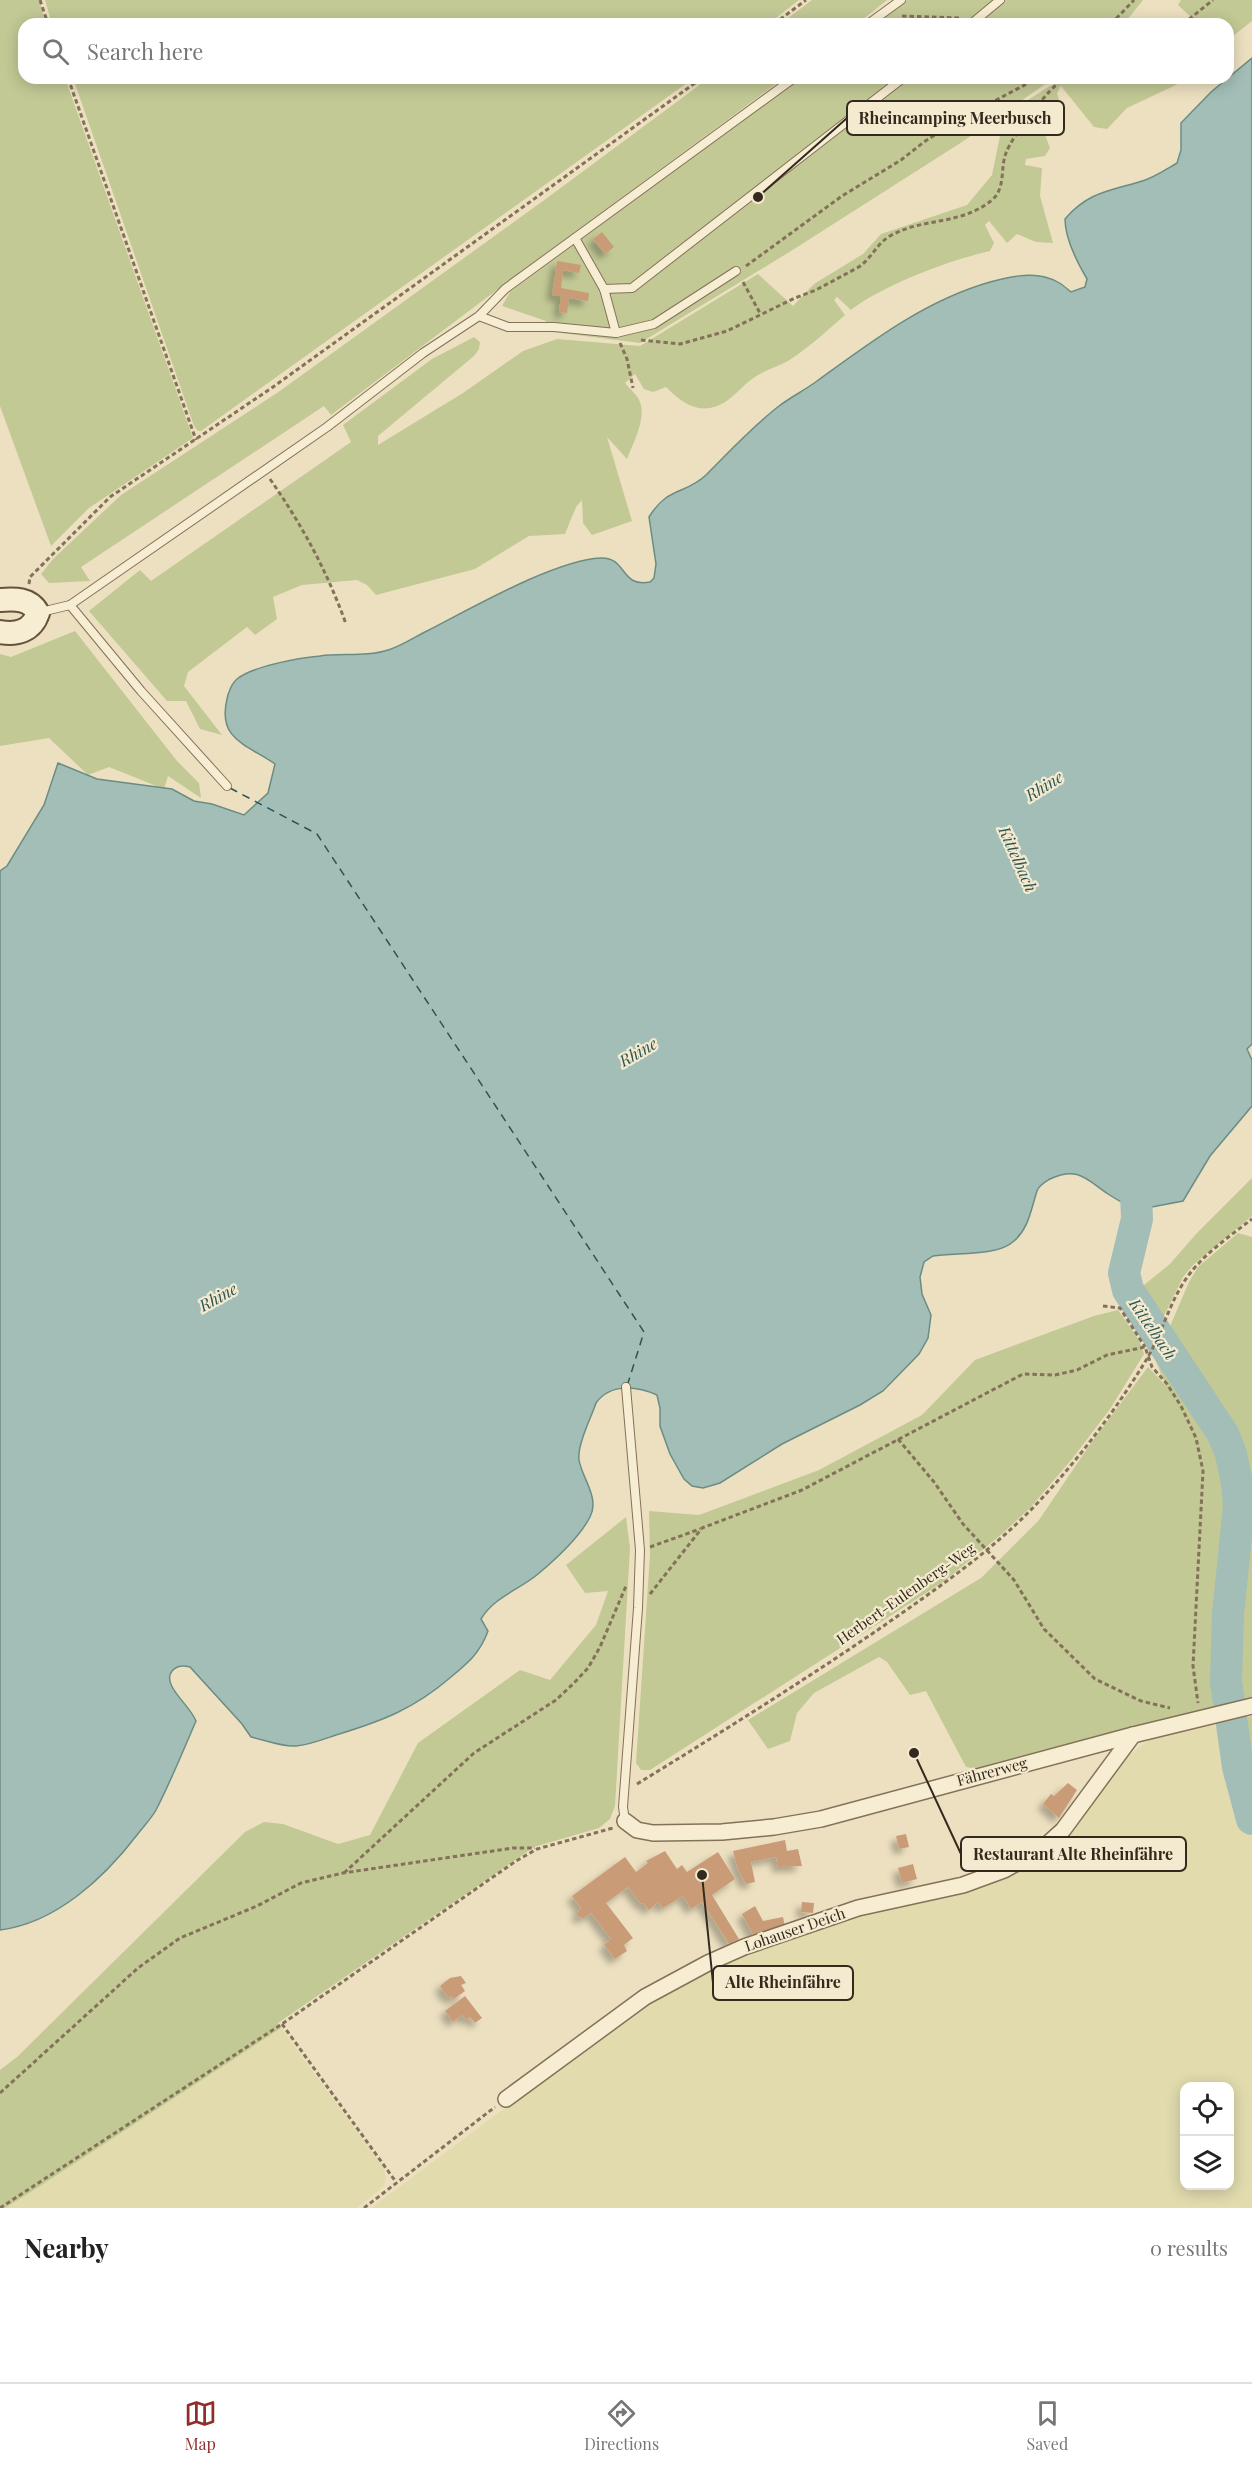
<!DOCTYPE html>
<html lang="en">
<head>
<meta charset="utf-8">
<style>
  :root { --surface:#fff; --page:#f2f2f2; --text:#222; --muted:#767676; --line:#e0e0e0; --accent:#912d2b }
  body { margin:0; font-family:"Playfair Display",serif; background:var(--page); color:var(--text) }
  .controls { position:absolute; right:18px; bottom:18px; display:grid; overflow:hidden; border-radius:12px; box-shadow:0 3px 15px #0003 }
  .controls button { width:54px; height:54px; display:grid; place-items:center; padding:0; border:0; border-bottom:2px solid var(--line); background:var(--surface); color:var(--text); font:30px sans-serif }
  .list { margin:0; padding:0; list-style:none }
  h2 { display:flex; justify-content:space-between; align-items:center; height:78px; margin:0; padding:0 24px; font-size:26px }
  h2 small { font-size:20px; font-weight:400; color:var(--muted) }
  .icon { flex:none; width:33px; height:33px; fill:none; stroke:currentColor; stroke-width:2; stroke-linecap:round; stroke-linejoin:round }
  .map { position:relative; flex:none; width:1252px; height:2208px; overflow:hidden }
  .search { position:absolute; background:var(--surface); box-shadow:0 3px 15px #0003; left:18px; right:18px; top:18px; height:66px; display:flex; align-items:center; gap:15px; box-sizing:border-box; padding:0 21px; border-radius:18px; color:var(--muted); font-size:22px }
  .sheet { height:174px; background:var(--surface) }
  nav { display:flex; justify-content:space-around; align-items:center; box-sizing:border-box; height:84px; border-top:2px solid var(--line); background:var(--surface); font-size:16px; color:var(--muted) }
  nav a { display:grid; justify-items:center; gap:3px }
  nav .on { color:var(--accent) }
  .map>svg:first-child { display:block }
</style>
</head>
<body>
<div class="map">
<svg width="1252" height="2208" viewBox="0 0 1252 2208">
  <defs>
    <filter id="shadow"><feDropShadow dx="-5.5" dy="5.5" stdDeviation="3" flood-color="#0004"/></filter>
  </defs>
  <rect width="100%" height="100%" fill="#ece0c0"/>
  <!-- farmland -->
  <g fill="#e1dbae" fill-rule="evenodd">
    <path d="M1201 1725H1215L1241 1802 1252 1797V2208H371L648 2001 745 1951 1044 1853 1117 1765 1152 1737ZM1184 2086H1230V2186H1184Z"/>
    <polygon points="281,2028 383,2167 386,2177 384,2186 357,2208 5,2208"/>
  </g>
  <!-- green -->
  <g fill="#c2c995">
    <polygon points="0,0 39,0 46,24 24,24 24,78 65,78 193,438 89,508 51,546 0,406"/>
    <polygon points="45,0 799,0 768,24 52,24"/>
    <polygon points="812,0 887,0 857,24 780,24"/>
    <polygon points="907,0 1143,0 1124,24 874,24"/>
    <polygon points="1181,0 1252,0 1252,21 1228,40 1228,24 1187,24 1193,19 1178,5"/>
    <polygon points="73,78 694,78 201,431 198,431 194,426"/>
    <polygon points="709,78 784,78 542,256 331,415 324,406 81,567 90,581 49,583 41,574 53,559 121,495 277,393 543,201"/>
    <polygon points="801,78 1054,78 962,142 791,251 640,343 545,331 546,321 502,306 510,292"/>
    <path d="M1072 78H1184L1176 85 1127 108 1107 129 1094 127 1061 86 1057 93 1061 105 1051 117H1037L1024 108 1021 110 1046 137 1050 148 1045 156 1026 159 1025 165 1042 168 1040 196 1053 243 1036 242 1017 234 1007 243 989 221 985 225 994 243 990 251C950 260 883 285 851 310L837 297 834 300 845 315C827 331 808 348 788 361 777 367 765 370 755 377 738 388 731 404 710 408 692 411 678 399 666 387L653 392 644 389 635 374 625 383C629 388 635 393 638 398 649 415 633 443 627 459L607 437 632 521 592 535 583 523 582 500 576 507 565 534 529 536 475 569 376 595 367 585 357 580 302 585 273 597 277 619 255 635 247 627 188 672 184 686 222 735 200 729 186 701H167L89 611 140 570 151 581 351 442 343 425 432 359 474 337 480 342 479 349 474 356 378 436V445L463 393 523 351 557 339 640 346 758 274 793 306 814 284 863 254 881 234 967 205 992 175 1002 126 1020 105 1050 86Z"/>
    <polygon points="75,631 177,761 199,783 201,798 168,776 164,789 109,767 88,775 49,738 0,746 0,654 11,657"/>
    <polygon points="1252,1178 1252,1216 1194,1264 1183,1277 1158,1328 1134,1293 1170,1264 1197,1233"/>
    <polygon points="1238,1233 1252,1237 1252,1702 1231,1707 1229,1683 1243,1510 1237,1455 1228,1429 1165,1338 1189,1282 1198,1267"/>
    <polygon points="1118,1310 1139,1340 1144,1354 1110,1409 1072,1459 1030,1508 1003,1533 943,1582 650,1770 641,1770 636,1763 650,1555 649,1511 699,1515 819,1470 922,1415 975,1360 1094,1316"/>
    <polygon points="1161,1351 1218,1436 1226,1455 1232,1483 1234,1506 1213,1708 978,1769 966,1767 926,1691 910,1695 887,1662 879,1657 814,1693 797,1713 790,1741 768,1749 748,1720 981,1578 1039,1520 1091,1443 1148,1367 1166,1386 1155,1359"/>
    <polygon points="626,1517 630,1548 615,1806 610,1819 599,1828 534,1847 278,2023 281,2028 37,2188 5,2208 0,2208 0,2070 17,2057 245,1832 264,1822 283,1824 338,1844 370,1835 418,1743 520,1670 550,1680 596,1625 608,1591 585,1593 566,1565"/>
    <polygon points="1252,1716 1252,1797 1250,1798 1242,1763 1238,1720"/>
  </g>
  <!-- water -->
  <path fill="#a3beb7" stroke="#6b8c84" stroke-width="1.5" d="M1252 58V1044L1247 1049 1252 1060V1106L1210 1156 1183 1201 1136 1210C1127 1205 1117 1200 1108 1194 1086 1179 1078 1166 1050 1179 1045 1182 1039 1185 1037 1191 1031 1209 1029 1228 1014 1241 997 1257 956 1252 933 1256L924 1262 920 1277 922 1294 931 1315 928 1338 919 1354 883 1391 860 1405 782 1444 720 1483 703 1488 692 1486 684 1479 670 1454 660 1426V1408L657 1395C637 1386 610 1383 596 1403 591 1418 577 1445 579 1460 582 1478 600 1498 590 1517 579 1538 556 1559 538 1574 519 1590 494 1597 481 1619L488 1631C480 1653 468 1663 451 1677 414 1709 382 1721 336 1735 324 1739 309 1745 296 1746 281 1747 265 1740 251 1737L242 1724 190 1667C183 1665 177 1665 172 1671 161 1685 190 1705 196 1721 183 1751 171 1781 156 1810 151 1819 143 1827 137 1835 104 1878 56 1923 0 1930V871L7 866 44 805 58 763 97 779 172 789 194 801 212 804 244 815 268 793 275 764C248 745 217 740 227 699 228 693 232 683 237 679 253 666 299 658 320 656 342 653 367 657 388 650 402 646 416 636 429 630 472 608 555 560 601 558 627 557 620 588 650 582L654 578 656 564 649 517C668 486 685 495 706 475 730 451 753 426 779 406 791 397 805 390 817 381 871 342 924 301 990 282 1008 277 1030 272 1048 278 1057 280 1064 286 1071 292L1085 287 1087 279C1077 262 1065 239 1065 219 1087 193 1108 191 1139 182 1152 179 1165 170 1177 163L1181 150V123L1211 92Z"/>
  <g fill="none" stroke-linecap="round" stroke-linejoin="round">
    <!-- river -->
    <polyline stroke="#a3beb7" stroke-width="32" points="1135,1166 1137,1219 1124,1273 1128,1290 1223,1434 1231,1454 1237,1483 1239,1506 1228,1614 1226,1682 1238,1767 1252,1819"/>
    <!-- ferry -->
    <polyline stroke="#2c5452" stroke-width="1.5" stroke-dasharray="8 6" stroke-linecap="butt" points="230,788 317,834 644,1332 628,1383"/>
  </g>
  <!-- building -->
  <g fill="#c99c77" filter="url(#shadow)">
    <polygon points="602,232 614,247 605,254 593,239"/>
    <polygon points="557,261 581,265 579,273 563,270 561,288 589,293 588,301 569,298 567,313 559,312 561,296 552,295"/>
    <polygon points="1068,1783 1077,1790 1059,1818 1043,1804 1051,1794 1054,1796"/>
    <polygon points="906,1834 909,1847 899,1849 896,1836"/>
    <polygon points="785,1840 787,1851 798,1849 802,1866 778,1867 776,1857 751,1862 755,1882 746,1884 738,1870 733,1851"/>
    <polygon points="665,1851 677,1869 682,1865 687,1872 718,1852 735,1879 712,1895 739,1939 729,1944 702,1902 691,1909 683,1896 663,1908 658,1902 649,1910 643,1903 641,1904 628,1887 606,1903 633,1938 624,1945 627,1951 615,1959 604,1945 611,1939 591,1913 584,1918 578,1917 577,1913 581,1908 572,1896 625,1857 636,1872 648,1863 646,1861"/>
    <polygon points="913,1864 917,1879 902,1883 898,1868"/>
    <polygon points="802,1902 814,1903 813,1913 801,1912"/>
    <polygon points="755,1906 763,1921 783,1917 785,1927 755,1938 742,1914"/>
    <polygon points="461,1976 466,1983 461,1985 465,1991 454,1999 451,1996 448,1998 440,1986 450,1978"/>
    <polygon points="465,1996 482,2018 475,2023 470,2017 466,2020 462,2015 453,2022 445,2011"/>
  </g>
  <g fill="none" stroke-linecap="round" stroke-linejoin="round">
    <!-- lane casing -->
    <g stroke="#847159" stroke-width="10">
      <g id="lane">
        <polyline points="868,24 901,0"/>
        <polyline points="971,24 1000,0"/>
        <polyline points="604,289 632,288 903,78"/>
        <polyline points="479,316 508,327 554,327 616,333 604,289 575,238"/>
        <polyline points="616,333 654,324 736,271"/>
        <polyline points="70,605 327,427 423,353 479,316 505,289 794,78"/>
        <polyline points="41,612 70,605 141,691 227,786"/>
        <polyline points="625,1821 623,1807 638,1608 640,1550 626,1387"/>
      </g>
    </g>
    <!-- street casing -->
    <g stroke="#847159" stroke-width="18">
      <g id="street">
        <polyline points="625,1821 637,1830 653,1833 722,1832 774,1827 821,1819 1133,1735 1252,1706"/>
        <polyline points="506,2099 645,1997 708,1963 744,1947 858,1908 963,1885 1004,1870 1042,1849 1063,1830 1133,1735"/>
      </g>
    </g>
    <!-- secondary casing -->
    <g stroke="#66523c" stroke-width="26">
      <path id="secondary" d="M0 600C15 599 30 598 38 613 32 631 17 635 0 632"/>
    </g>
    <!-- path -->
    <g stroke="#847159" stroke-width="3" stroke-dasharray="4.5 3" stroke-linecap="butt">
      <polyline points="40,0 48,24"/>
      <polyline points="902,16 961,18"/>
      <polyline points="774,24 806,0"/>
      <polyline points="1111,24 1134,0"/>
      <polyline points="1183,24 1213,0"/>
      <polyline points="68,78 196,440"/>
      <polyline points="746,266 842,196 901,160 924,142 958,120 1038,78"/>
      <polyline points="743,282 761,315"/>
      <path d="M641 340 680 344 727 331 795 298 816 290 857 268C871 260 876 244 890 236 923 217 960 226 992 200 1006 188 1000 168 1006 153 1012 136 1050 86 1065 78"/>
      <polyline points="620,343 627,359 633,388"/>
      <path d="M270 479C302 525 327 571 346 624"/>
      <polyline points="29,584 30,577 110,497 273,387 702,78"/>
      <polyline points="1103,1306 1120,1308 1145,1347"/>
      <polyline points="898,1439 934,1482 963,1524 1014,1580 1044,1629 1095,1679 1141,1701 1170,1708"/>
      <polyline points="650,1547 700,1529"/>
      <polyline points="650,1594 702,1528 802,1490 1023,1374 1055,1375 1077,1370 1107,1355 1145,1347 1152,1367 1167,1384 1181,1406 1196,1438 1203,1471 1193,1666 1198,1703"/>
      <path d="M637 1784C720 1733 802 1682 882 1627 939 1587 997 1548 1044 1496 1082 1455 1116 1409 1145 1362 1162 1335 1169 1302 1188 1276 1204 1254 1230 1236 1252 1219"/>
      <polyline points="344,1873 474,1753 556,1700 573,1684 588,1668 600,1647 626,1586"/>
      <polyline points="282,2024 396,2182"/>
      <polyline points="0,2093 138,1968 180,1938 257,1906 301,1883 343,1873 513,1848 535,1848"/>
      <polyline points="0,2208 282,2024 516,1861 537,1849 613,1828"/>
      <polyline points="364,2208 495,2107"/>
    </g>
    <!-- lane -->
    <use href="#lane" stroke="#f7edd3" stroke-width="8"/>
    <!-- street -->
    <use href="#street" stroke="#f7edd3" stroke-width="15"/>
    <!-- secondary -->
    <use href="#secondary" stroke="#f7edd3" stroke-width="22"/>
  </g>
  <g text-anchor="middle" stroke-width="4.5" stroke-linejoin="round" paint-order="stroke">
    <!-- street labels -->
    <g font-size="15" fill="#34291d" stroke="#f4eacf">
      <text transform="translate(906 1594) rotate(-35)" y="5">Herbert-Eulenberg-Weg</text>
      <text transform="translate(992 1772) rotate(-15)" y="5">Fährerweg</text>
      <text transform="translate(795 1930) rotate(-19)" y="5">Lohauser Deich</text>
    </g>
    <!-- water labels -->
    <g font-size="16" font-style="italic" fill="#2c5452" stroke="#f4eacf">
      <text transform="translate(1044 786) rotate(-32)" y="6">Rhine</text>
      <text transform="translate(1018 859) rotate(66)" y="6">Kittelbach</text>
      <text transform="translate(638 1052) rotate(-30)" y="6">Rhine</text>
      <text transform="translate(218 1297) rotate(-29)" y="6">Rhine</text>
      <text transform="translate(1153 1329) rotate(56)" y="6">Kittelbach</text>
    </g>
  </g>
  <!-- callouts -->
  <path fill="none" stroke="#34291d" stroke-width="2" d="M758 197L847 118M914 1753L961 1854M702 1875L713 1983"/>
  <g fill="#34291d" stroke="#f4eacf" stroke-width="2">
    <circle cx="758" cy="197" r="6"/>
    <circle cx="914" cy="1753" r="6"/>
    <circle cx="702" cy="1875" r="6"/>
  </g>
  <g fill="#f4eacf" stroke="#34291d" stroke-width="2">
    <rect x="847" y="101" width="217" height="34" rx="6"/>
    <rect x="961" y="1837" width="225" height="34" rx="6"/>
    <rect x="713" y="1966" width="140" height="34" rx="6"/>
  </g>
  <g font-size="16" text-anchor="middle" font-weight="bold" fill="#34291d">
    <text x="955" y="124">Rheincamping Meerbusch</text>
    <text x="1073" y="1860">Restaurant Alte Rheinfähre</text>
    <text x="783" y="1988">Alte Rheinfähre</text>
  </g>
</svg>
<div class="controls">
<button><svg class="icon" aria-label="locate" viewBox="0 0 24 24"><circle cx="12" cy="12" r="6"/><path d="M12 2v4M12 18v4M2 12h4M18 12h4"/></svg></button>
<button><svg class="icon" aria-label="layers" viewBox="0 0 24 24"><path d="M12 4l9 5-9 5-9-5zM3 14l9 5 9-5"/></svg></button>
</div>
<div class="search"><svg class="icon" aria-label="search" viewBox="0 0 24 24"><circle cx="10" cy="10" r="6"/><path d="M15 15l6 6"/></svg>Search here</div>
</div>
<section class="sheet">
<h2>Nearby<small>0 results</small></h2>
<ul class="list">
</ul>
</section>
<nav>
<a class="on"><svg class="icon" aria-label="map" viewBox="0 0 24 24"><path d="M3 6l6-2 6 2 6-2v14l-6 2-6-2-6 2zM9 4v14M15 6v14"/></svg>Map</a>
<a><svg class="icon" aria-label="directions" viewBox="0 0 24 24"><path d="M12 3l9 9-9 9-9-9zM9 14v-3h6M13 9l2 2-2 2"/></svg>Directions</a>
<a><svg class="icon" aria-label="saved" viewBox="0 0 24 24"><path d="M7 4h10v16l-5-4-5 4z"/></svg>Saved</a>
</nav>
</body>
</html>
